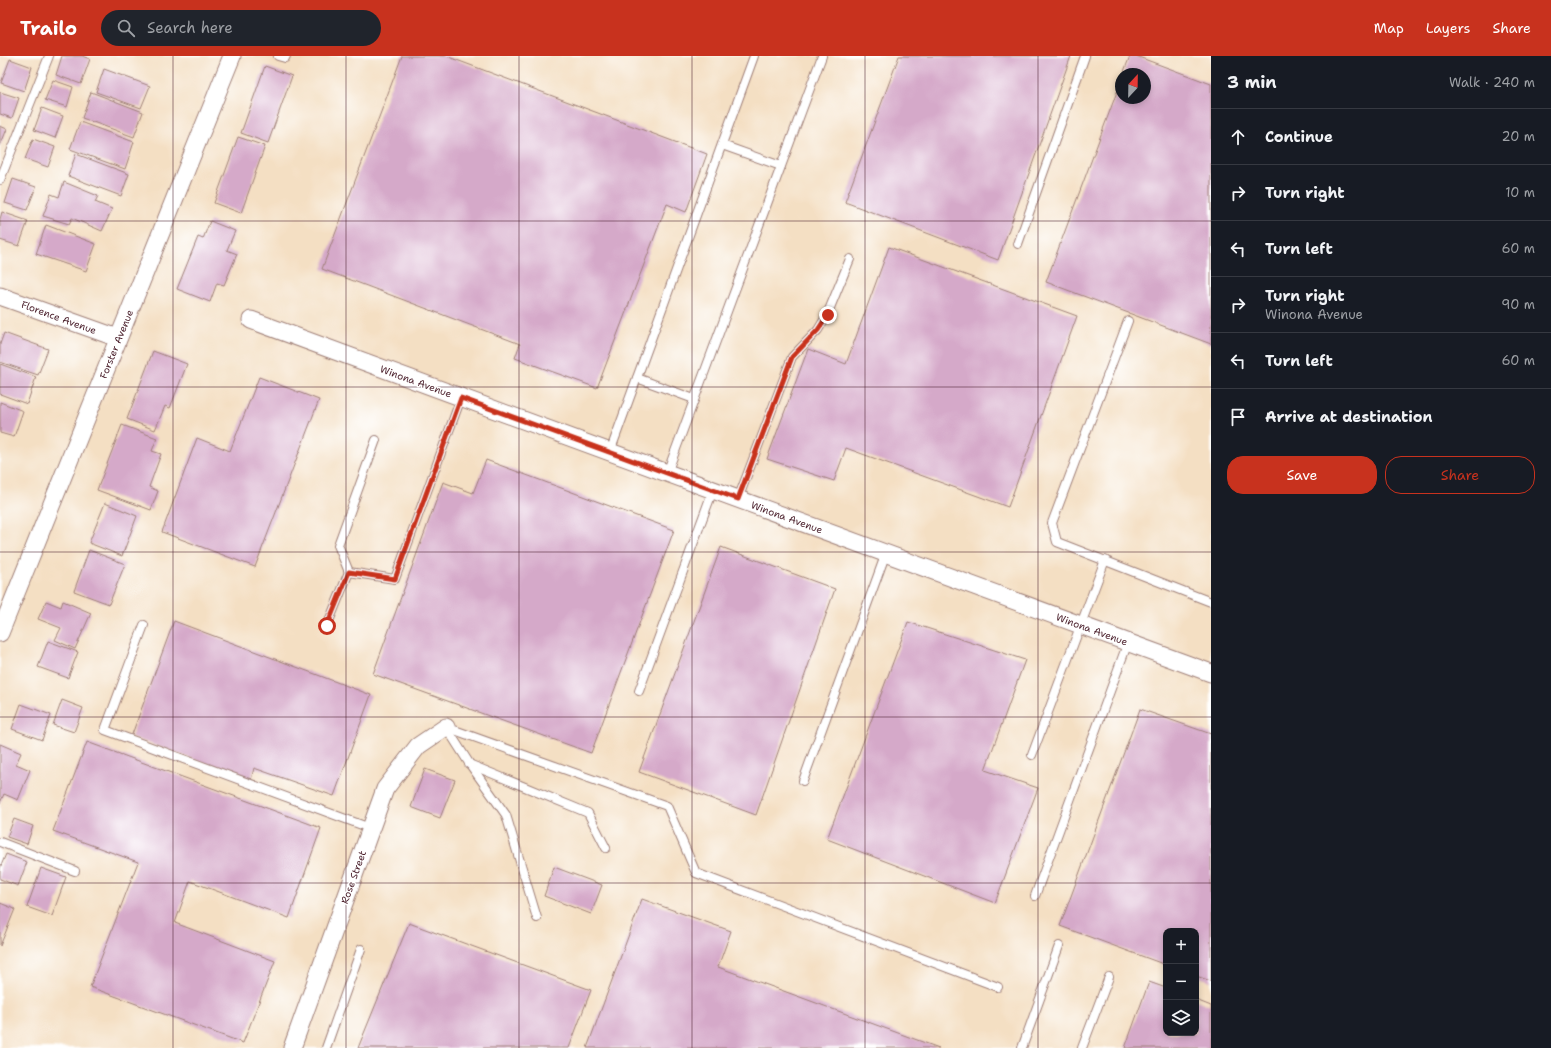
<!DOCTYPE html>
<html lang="en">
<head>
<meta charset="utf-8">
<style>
  :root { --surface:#171b24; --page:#20242c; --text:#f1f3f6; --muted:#9ea1a6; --line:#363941; --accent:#c8321e }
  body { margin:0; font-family:"Shantell Sans",sans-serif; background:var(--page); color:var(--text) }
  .controls { position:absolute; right:12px; bottom:12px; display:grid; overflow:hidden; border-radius:8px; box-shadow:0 2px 6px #0003 }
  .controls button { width:36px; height:36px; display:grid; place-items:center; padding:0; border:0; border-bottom:1px solid var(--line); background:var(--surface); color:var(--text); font:20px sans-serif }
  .compass { position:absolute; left:1115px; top:12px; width:36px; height:36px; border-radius:50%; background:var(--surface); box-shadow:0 2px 6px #0003; rotate:22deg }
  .stop { position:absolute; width:12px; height:12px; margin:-9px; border:3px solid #c8321e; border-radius:50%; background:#fff }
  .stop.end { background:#c8321e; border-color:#fff; box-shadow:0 1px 4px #0008 }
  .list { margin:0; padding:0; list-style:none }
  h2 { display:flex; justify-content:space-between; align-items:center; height:52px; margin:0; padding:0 16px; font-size:17px }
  h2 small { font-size:13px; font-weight:400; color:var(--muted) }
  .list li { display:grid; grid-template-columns:26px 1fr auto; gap:12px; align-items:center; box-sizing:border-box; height:56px; padding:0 16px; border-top:1px solid var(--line) }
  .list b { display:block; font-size:15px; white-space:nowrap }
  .list p { margin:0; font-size:13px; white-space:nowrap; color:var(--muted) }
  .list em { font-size:13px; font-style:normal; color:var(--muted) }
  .actions { display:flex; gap:8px; padding:12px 16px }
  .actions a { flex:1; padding:9px 0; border:1px solid var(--accent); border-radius:16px; text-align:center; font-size:14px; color:var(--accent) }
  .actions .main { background:var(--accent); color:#fff }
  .icon { flex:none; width:22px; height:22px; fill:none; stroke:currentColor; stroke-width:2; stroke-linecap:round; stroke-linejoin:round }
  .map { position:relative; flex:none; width:1211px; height:992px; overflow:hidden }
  header { display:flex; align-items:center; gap:24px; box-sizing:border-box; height:56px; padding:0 20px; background:var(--accent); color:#fff }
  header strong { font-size:19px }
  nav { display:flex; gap:22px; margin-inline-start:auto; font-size:14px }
  .search { width:280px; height:36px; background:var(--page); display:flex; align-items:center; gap:10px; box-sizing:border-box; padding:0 14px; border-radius:22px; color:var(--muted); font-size:15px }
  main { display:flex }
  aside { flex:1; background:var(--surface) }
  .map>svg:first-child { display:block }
</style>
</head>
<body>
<header>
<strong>Trailo</strong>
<div class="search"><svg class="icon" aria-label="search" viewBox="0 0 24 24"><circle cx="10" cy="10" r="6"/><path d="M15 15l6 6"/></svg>Search here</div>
<nav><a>Map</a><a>Layers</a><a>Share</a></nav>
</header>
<main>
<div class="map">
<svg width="1211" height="992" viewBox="0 0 1211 992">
  <rect width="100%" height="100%" fill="#fff"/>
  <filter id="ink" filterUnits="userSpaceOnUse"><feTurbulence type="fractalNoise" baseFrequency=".025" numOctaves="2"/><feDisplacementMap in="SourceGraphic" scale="8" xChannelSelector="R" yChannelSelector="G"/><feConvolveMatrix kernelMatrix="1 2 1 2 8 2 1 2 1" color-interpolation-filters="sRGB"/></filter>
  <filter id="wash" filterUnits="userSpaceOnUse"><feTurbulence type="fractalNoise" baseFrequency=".012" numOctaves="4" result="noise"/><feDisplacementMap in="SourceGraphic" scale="16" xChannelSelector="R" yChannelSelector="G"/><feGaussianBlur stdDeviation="0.9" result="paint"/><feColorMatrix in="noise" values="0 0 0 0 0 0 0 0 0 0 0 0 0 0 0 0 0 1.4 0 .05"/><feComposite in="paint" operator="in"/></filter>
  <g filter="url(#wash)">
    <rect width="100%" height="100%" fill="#f4dfc3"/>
    <g id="blocks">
      <!-- building -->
      <g fill="#d5a9c9">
        <polygon points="62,0 82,0 90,3 81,28 56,19"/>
        <polygon points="402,0 446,0 707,98 686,156 667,148 597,332 515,302 520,288 322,213"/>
        <polygon points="899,0 1071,0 998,204 845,146"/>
        <polygon points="1130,0 1136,0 1211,28 1211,288 1046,226 1121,25 1121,42 1145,42 1145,18 1123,18"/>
        <polygon points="10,3 32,11 24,35 1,27"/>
        <polygon points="265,10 292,20 268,87 241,77"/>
        <polygon points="104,13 150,30 141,52 96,36"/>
        <polygon points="53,24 73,31 67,51 45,44"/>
        <polygon points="0,36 19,42 12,62 0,58"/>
        <polygon points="91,36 143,56 134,81 82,62"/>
        <polygon points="42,52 63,60 55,82 34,74"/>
        <polygon points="80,66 134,86 125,113 70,93"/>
        <polygon points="0,70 7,73 0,90"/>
        <polygon points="238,81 265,90 241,157 214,147"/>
        <polygon points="33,83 55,91 48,111 25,103"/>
        <polygon points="76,98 129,118 121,140 68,120"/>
        <polygon points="13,123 36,131 27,154 5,147"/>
        <polygon points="64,126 98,140 95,146 112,153 102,175 72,162 69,168 43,160 51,138 59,141"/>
        <polygon points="2,156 28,165 19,190 0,184 0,163"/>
        <polygon points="210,165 235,175 227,194 237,198 224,229 217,227 210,246 177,233 198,181 203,183"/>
        <polygon points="46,169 96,188 86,215 36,198"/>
        <polygon points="889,191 1077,260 1008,451 846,392 834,425 767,403 808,293 846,308"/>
        <polygon points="4,277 48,293 38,319 0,306 0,288"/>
        <polygon points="153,295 187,308 170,352 165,350 155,374 127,363"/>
        <polygon points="0,308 36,321 27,348 0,338"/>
        <polygon points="259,321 319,344 255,511 162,476 197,382 230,395"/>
        <polygon points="0,346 23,355 14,381 0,377"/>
        <polygon points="122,369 157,382 152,395 161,398 149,431 158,435 151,454 97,434"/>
        <polygon points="486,404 674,474 591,697 373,618 443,426 473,437"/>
        <polygon points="105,447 137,460 122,500 89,487"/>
        <polygon points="721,491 835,533 756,759 639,716"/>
        <polygon points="89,494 125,508 109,548 74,535"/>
        <polygon points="46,545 61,551 63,545 91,557 75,593 55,584 61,572 38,563"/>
        <polygon points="174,565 371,639 334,740 254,712 251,724 131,681"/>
        <polygon points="908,566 1025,604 985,714 1038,732 995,847 827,783"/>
        <polygon points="48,585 78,596 68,622 38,611"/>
        <polygon points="62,644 83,652 74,676 53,669"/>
        <polygon points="21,648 51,659 42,684 12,673"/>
        <polygon points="1140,653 1211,678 1211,925 1196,920 1196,875 1166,875 1166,909 1060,870"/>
        <polygon points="87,686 321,772 289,862 190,825 175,867 275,905 243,987 90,931 138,806 53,775"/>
        <polygon points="0,688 21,697 16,708 30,714 18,744 4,738 0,747"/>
        <polygon points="425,713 455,724 440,762 411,751"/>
        <polygon points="14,763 33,770 27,788 7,781"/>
        <polygon points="6,798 27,806 18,830 0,823 0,812"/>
        <polygon points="554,811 602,829 591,858 544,840"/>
        <polygon points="41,812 66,821 52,860 27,851"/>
        <polygon points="642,843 731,875 718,911 939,992 587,992"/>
        <polygon points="0,847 15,853 0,890"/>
        <polygon points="409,867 591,934 569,992 358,992"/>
        <polygon points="1149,926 1166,932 1166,977 1196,977 1196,944 1211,950 1211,992 1125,992"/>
      </g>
    </g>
  </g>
  <g filter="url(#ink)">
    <use href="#blocks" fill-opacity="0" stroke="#9f7f77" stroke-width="1"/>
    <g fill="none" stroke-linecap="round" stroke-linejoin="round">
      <!-- service casing -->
      <g stroke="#9f7f77" stroke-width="10">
        <g id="service">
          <polyline points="278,0 285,2 286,0"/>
          <polyline points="722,89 781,110"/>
          <polyline points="0,124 49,0"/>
          <polyline points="1018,188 1085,0"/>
          <polyline points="1128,265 1052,467 1057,486 1211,546"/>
          <polyline points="637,322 694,343"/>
          <polyline points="610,396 754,0"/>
          <polyline points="667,417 822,0"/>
          <polyline points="738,443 792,301 818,274 827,259 850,203"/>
          <polyline points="349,516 338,489 376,384"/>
          <polyline points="144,569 105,674 370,772"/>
          <polyline points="327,570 349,516 395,523 461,342"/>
          <polyline points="639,635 713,434"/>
          <polyline points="446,671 667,750 696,817 998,931"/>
          <polyline points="446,671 469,707 506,759 537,862"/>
          <polyline points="1032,699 1105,504"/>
          <polyline points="469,708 588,757 606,792"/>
          <polyline points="803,725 886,497"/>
          <polyline points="0,786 75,815"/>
          <polyline points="1035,840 1128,586"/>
          <polyline points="326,992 361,893"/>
          <polyline points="1022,992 1059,890"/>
          <polyline points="1082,992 1109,921"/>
        </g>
      </g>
      <!-- minor casing -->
      <g stroke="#9f7f77" stroke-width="19">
        <g id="minor">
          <polyline points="0,240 118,282"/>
          <polyline points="251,264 1211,617"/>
          <polyline points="0,577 232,0"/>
          <polyline points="292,992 385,733 418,690 446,671"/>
        </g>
      </g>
      <!-- service -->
      <use href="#service" stroke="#fff" stroke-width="8"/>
      <!-- minor -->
      <use href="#minor" stroke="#fff" stroke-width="17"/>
    </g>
  </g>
  <g fill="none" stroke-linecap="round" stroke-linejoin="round" filter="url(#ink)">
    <!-- route -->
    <polyline stroke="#c8321e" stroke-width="5" points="327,570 349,516 395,523 461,342 738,443 792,301 818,274 828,259"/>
  </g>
  <!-- grid -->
  <path fill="none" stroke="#4a1f2b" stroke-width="1" stroke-opacity="0.55" d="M173 0V992M346 0V992M519 0V992M692 0V992M865 0V992M1038 0V992M0 165H1211M0 331H1211M0 496H1211M0 661H1211M0 827H1211"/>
  <g text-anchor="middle" stroke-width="3" stroke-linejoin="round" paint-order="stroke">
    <!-- street labels -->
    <g font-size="10" fill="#4a1f2b" stroke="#fff">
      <text transform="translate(59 261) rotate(20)" y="4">Florence Avenue</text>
      <text transform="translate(116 288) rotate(-68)" y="4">Forster Avenue</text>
      <text transform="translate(416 325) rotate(20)" y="4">Winona Avenue</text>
      <text transform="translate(787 461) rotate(20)" y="4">Winona Avenue</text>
      <text transform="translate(1092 573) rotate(20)" y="4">Winona Avenue</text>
      <text transform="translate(353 821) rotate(-70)" y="4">Rose Street</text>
    </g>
  </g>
</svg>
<div class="controls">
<button>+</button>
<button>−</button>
<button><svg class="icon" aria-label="layers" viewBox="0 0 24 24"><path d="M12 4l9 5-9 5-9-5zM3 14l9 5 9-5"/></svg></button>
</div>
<svg class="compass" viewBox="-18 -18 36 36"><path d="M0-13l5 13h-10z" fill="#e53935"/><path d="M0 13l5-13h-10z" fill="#9ea1a6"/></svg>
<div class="stop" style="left:327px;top:570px"></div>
<div class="stop end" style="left:828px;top:259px"></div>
</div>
<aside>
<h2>3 min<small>Walk · 240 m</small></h2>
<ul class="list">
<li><svg class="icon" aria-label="ahead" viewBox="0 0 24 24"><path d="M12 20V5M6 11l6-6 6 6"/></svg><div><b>Continue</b></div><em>20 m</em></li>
<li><svg class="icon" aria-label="right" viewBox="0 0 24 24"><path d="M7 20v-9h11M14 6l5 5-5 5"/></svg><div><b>Turn right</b></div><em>10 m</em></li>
<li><svg class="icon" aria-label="left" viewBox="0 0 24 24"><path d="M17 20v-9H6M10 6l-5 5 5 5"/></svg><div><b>Turn left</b></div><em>60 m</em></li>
<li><svg class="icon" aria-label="right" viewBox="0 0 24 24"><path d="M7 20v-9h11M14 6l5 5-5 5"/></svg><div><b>Turn right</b><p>Winona Avenue</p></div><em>90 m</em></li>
<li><svg class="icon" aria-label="left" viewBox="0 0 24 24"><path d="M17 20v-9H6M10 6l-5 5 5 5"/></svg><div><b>Turn left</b></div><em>60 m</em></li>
<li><svg class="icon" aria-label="arrive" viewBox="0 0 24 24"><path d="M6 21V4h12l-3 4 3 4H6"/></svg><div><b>Arrive at destination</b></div></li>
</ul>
<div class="actions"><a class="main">Save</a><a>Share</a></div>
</aside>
</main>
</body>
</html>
